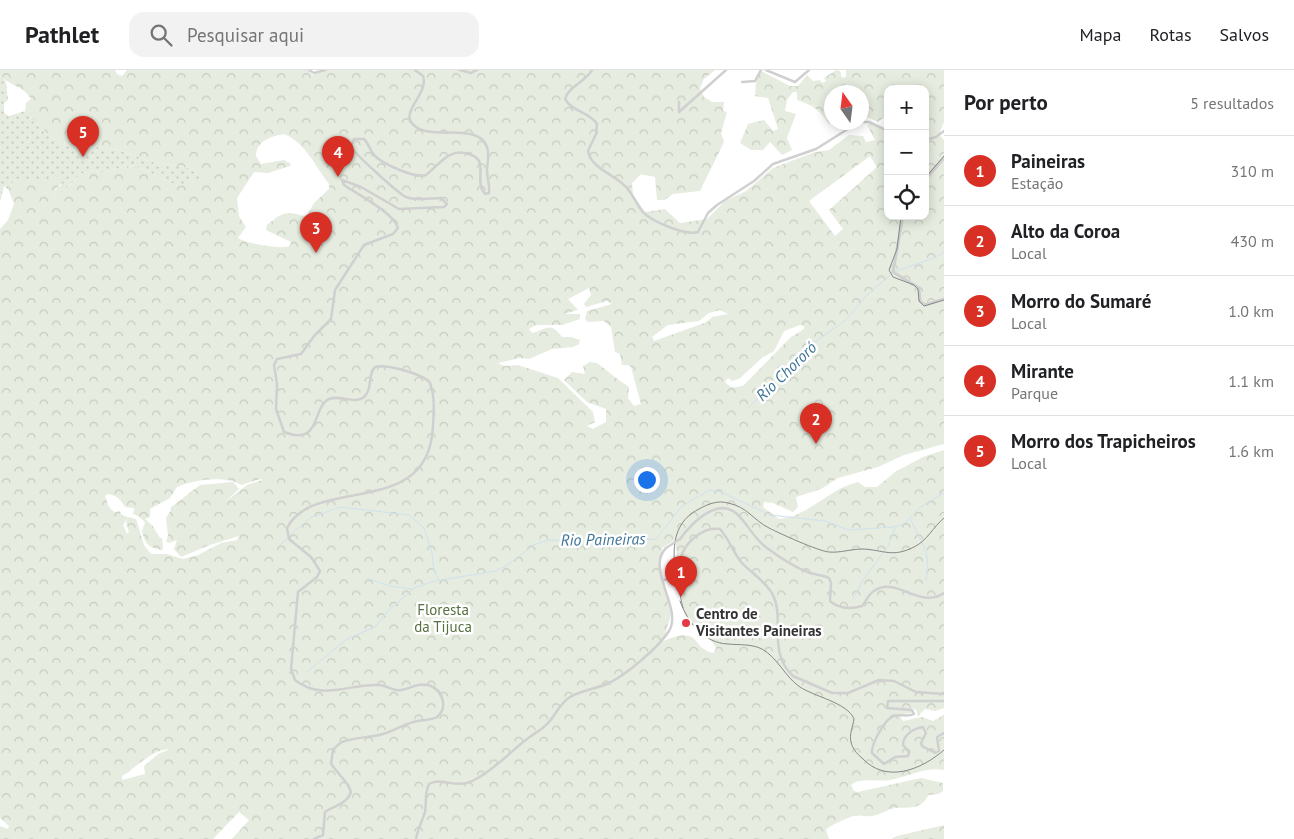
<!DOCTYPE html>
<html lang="pt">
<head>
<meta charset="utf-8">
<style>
  :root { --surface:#fff; --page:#f2f2f2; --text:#202124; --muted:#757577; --line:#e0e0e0; --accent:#d93025 }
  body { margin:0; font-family:"PT Sans",sans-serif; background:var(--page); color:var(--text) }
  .controls { position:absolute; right:15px; top:15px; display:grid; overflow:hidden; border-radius:10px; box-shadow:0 2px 12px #0003 }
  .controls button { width:45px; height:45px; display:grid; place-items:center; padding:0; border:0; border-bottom:1px solid var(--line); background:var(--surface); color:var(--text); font:25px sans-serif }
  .compass { position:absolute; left:824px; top:15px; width:45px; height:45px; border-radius:50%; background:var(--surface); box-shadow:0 2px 12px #0003; rotate:346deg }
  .you { position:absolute; left:646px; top:409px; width:18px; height:18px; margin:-12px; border:4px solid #fff; border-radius:50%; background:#1a73e8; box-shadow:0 0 0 8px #1a73e833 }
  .badge { display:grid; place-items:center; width:32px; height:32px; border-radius:50%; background:var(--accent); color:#fff; font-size:16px; font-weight:700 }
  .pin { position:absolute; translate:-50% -41px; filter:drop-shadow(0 1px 2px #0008) }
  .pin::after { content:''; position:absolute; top:26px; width:18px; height:15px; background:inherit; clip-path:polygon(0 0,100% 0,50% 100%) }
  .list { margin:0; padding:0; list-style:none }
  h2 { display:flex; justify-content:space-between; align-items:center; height:65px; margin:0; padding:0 20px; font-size:21px }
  h2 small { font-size:16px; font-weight:400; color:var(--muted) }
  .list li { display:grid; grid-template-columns:32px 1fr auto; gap:15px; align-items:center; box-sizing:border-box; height:70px; padding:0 20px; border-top:1px solid var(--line) }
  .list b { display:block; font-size:19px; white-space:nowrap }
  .list p { margin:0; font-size:16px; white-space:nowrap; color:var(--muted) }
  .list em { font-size:16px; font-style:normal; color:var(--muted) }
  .icon { flex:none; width:28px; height:28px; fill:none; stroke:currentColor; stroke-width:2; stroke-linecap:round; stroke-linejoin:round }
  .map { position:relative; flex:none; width:944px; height:769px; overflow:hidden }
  header { display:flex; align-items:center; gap:30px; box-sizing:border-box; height:70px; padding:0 25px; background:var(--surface); border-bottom:1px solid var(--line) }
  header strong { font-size:24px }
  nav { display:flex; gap:28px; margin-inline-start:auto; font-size:18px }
  .search { width:350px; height:45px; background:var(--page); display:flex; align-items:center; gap:12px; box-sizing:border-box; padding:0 18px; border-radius:15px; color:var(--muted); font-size:19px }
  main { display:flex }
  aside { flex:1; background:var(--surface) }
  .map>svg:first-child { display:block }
</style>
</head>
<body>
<header>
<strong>Pathlet</strong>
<div class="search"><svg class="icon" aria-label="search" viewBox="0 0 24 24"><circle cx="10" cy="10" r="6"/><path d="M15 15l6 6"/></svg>Pesquisar aqui</div>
<nav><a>Mapa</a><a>Rotas</a><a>Salvos</a></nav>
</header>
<main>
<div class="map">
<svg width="944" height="769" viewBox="0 0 944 769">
  <defs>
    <pattern id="grass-dots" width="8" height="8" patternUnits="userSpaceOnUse" patternTransform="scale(1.25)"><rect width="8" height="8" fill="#e6ecdf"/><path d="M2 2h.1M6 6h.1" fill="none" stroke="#c6cbc0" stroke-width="1.8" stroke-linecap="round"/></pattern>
    <pattern id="forest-crowns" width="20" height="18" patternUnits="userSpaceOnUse" patternTransform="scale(1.25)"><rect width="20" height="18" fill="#e6ecdf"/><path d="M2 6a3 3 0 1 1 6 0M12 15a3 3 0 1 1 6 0" fill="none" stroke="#c6cbc0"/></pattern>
  </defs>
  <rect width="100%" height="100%" fill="#fff"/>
  <!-- grass -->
  <path fill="url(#grass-dots)" d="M0 5 6 12 8 30 4 33V43L9 46 25 41 51 67 66 75 74 77 90 76 118 80 153 92 195 99 201 108 178 116 140 98 127 96 101 103C85 95 77 109 67 118 63 122 59 124 55 129L52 127 54 122 61 115V106L37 112 14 111 8 119 4 116 0 132Z"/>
  <!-- forest -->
  <g fill="url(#forest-crowns)" fill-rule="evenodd">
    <path d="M0 0H115L117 4 122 6 127 0H308L313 5 322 0H715L704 9 700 18 704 27 712 32H724L723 41 727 42 721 63 724 72 700 121 673 124 664 130H657L655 107 641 104 632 113 633 124 645 142 665 139 680 153 707 149 725 131 746 121 773 98 815 82 829 80 849 65 863 66 866 72 875 70 867 55 872 53 888 60V146H925V19H888V51L883 48 878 52 867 47V38H862V22H832L830 55C819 40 815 36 797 30V22H793L787 30 785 41 796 44 787 68 792 80 782 85 770 72 763 80H751L740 73 748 54 764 50 773 61 778 59 768 28 755 26 756 11 761 1 790 16H798L807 5 813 11 819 10 823 13 826 11 824 8 836 0 840 1 842 8 846 7V0H944V52L939 64 944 70V374L904 385 878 397 838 408 821 419 796 427 798 437 793 442 773 433 764 432 763 437 779 449C810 446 828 419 858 412L865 417H877L895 402 923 387 944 380V638L935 641 925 639 918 646 916 640 912 638 913 643 902 644 900 647 903 651 922 647 933 651 944 645V700C927 696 907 707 890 710 878 712 860 707 851 715L854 721 858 722 921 708 943 713V721L938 724 928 725C922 740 908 737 895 738 888 739 883 743 876 745 868 748 861 744 853 746 848 748 828 756 826 760L829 769H232L249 750 239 742 213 769H0V756L8 759 9 756 0 748V159L8 150 14 134 8 119 14 111 23 109 28 112 61 106 65 108C61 115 54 119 52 127L55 129C59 124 63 122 67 118 78 108 85 95 101 103L127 96 140 98 178 116 200 108 195 99 153 92 118 80 90 76 74 77 66 75 51 67 25 41 26 33 31 29C24 16 9 16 0 5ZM284 64C306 73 315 96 329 114V119L314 133 306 147C286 140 283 142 267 155L266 160 291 172 290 176C281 180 244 173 238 168L246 157 239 146 237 128 254 102 268 103 290 96 291 94 284 90 261 94 256 86C256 71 271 66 284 64ZM870 86 877 97 829 140 843 159 835 166 809 131ZM589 218 591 225 584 234 586 237 607 231 612 234 587 241 585 249 588 252 604 251 611 257 615 282 620 284 622 295H628L631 297 641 334 634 336 628 328 629 317C618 310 608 301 597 293L590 292 583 296 585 304 572 302 564 310 587 332 606 339V352L593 359 587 356 595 352 593 342 558 308 518 295 504 296 498 293 520 288 529 289 552 279 573 277 579 274 580 270 571 267H562C550 251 547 259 532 263L529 259 536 255H562L580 249V244H564L578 240 568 229ZM720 240 728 244 712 247 707 252 654 271 652 267 668 255 699 251 709 243ZM800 255 804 256V259L791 267 744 315C737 318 729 319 725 311L728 308 732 311 739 309 763 287 774 281 784 261ZM260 409 262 410 247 415 225 432 239 419 233 412 200 415 170 438 171 440 166 448 168 465 166 472 169 473 177 470 174 479 181 487 210 475 239 466 237 470 221 473 198 485 183 489 167 484H151L144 475 136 449 128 447 126 452 129 462 127 464 123 455 128 447 121 445 120 441 114 442 109 437 105 426 108 424C118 426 120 429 125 437L134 438 133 444 138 446 145 452 142 461C145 474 149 478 162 480L163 478 162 468H160L152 455 145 449 150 447V439L170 428 177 417C193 410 225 405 241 415ZM675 470 684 543C690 559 709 563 716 578L714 583C690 579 703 554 663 571L671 545 660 491 662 478ZM170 679 158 684 144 696 145 704 122 710V706C137 697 151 680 170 679Z"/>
    <polygon points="944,755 944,769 891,769 897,766"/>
  </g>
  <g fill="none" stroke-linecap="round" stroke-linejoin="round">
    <!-- stream -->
    <g stroke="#cfe2ee" stroke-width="1">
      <polyline points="894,202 934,188 944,182"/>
      <polyline points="749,337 790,299 803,280 845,251 865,227 890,205"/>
      <path d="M910 448C921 475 932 478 926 510"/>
      <polyline points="290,465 310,448 340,437 409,445 424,458 432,483 434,500 439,510"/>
      <polyline points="279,476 287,469"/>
      <polyline points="369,509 390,516 412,519"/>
      <polyline points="853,529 863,510 888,476 895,458"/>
      <polyline points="308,601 347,569 375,557 390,539 416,517 435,511 496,501 509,494 533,475 549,470 611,472 656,469 682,436 710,420 721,422 770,445 825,451 848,460 893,457 904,454 919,438 944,423"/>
    </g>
    <!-- minor -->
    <g stroke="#d0d0d0" stroke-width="2.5">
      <polyline points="309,0 314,3 325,0"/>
      <polyline points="460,0 471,3 477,0"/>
      <path d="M592 0C585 12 569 16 565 29 572 42 590 42 597 54L596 64 588 81C591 98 613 104 624 115 632 122 635 132 642 141 650 151 686 166 698 162L708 143 717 135 754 111 773 94 816 79 859 52"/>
      <polyline points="766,0 795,12 809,0"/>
      <polyline points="742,12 755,11 761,0"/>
      <polyline points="679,32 679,42 726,0"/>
      <polyline points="862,52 869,52 888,61"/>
      <polyline points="925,70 936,67 944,61"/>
      <path d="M680 469C691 454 717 426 737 444 748 454 754 469 767 478 779 487 796 498 810 503 817 505 823 505 829 508L831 513 830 531C839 539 851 539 862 536 867 531 868 524 874 521 896 505 919 540 944 523"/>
      <path d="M664 510 680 506C682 501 679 497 680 491 683 474 702 456 720 459 729 469 733 482 741 492 751 503 767 512 773 525 785 549 767 582 793 606L832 623H848L879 610 894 611 916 622 944 624"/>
      <path d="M944 631H888L887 638 912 640 914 644C908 647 901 644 894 646 885 648 871 675 872 683L884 694 895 687 908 686 909 682 903 675C903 665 914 658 923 657L926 663 921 673 922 676 935 683 939 681 937 667 944 663"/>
      <path d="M314 769 323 765 325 742C334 736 347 734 351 722L348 715 331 694 333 680C336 677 338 674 342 672 354 667 370 668 383 664 396 660 405 653 418 651 424 650 432 650 437 647 448 638 443 621 431 616 420 612 412 618 401 620 394 622 387 615 379 615 349 613 323 632 295 610L291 599 298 522 317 507 320 501 311 487 289 469 287 458C315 404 430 451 433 355 434 341 435 327 430 313 424 304 386 294 375 297 367 305 373 318 365 326 355 336 338 323 327 330 312 340 321 376 284 362L276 339 277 314 274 295 277 289 301 284 314 266 331 249 335 220 364 175 393 164 398 158C394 143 357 124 344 115L342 110 361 117 399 139 444 137 447 134 441 128C430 128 416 131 406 127 399 124 355 84 351 77L354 69H364C369 74 370 81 375 86 383 94 416 109 426 105 439 95 449 77 469 84 474 86 479 88 480 94 482 104 477 115 485 124L489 123C490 115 487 108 487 100 487 93 490 85 487 77 478 50 425 74 411 52 403 40 429 22 423 6L415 0"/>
      <path d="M416 769C418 759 422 751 425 742 427 732 424 724 429 714 444 706 455 721 476 709 495 699 510 682 527 669 533 664 542 660 548 653 556 645 559 634 570 627 582 620 596 619 609 613 626 605 659 577 669 561 683 538 645 499 666 478"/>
    </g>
    <!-- tertiary -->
    <g stroke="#d0d0d0" stroke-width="3">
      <polyline points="925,110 944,88"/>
      <polyline points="903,146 893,202 919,218 920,231 925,235 944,229"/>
    </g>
    <!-- tram -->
    <g stroke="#888" stroke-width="1">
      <polyline points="925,108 944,86"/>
      <polyline points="901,146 897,179 889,200 893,207 914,215 918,219 919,231 924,236 944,230"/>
      <path d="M680 531C688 553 704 573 728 574 740 575 752 574 762 579 778 588 785 607 800 617 813 626 848 633 854 649 853 656 849 665 851 672 852 678 857 684 862 688 886 714 921 700 944 680"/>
      <path d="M683 538C676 505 661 458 699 439 708 434 718 430 728 433 748 437 753 450 769 458 781 464 818 481 829 482 840 483 851 479 863 479 884 480 892 488 914 477 927 471 933 457 944 448"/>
    </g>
    <!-- minor-bridge -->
    <polyline stroke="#d0d0d0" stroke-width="2.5" points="666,478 680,469"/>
  </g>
  <!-- markers -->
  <circle fill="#e63946" stroke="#fff" stroke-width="2" cx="686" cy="553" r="5"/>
  <g text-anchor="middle" stroke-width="5" stroke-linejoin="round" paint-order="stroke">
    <!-- park labels -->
    <g font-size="15" fill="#56703f" stroke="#fff">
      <text x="443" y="545">Floresta<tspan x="443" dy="17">da Tijuca</tspan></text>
    </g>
    <!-- poi labels -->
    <g font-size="15" font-weight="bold" fill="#333" stroke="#fff" text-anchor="start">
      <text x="696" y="549">Centro de<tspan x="696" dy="17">Visitantes Paineiras</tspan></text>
    </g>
    <!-- water labels -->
    <g font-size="16" font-style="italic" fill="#3f7597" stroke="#fff">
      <text transform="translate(786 301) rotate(-44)" y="6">Rio Chororó</text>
      <text transform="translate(603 469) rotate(-1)" y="6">Rio Paineiras</text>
    </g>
  </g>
</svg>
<div class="controls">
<button>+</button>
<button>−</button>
<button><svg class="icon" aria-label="locate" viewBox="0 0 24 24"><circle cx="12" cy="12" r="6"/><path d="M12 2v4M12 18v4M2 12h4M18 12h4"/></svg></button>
</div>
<svg class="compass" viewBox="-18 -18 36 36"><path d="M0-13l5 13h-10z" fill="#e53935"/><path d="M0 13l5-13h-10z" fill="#757577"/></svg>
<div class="you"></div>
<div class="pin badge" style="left:681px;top:527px">1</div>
<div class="pin badge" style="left:816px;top:374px">2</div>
<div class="pin badge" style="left:316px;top:183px">3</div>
<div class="pin badge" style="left:338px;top:107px">4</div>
<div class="pin badge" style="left:83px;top:87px">5</div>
</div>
<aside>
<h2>Por perto<small>5 resultados</small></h2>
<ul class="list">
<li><span class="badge">1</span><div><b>Paineiras</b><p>Estação</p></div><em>310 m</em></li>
<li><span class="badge">2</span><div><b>Alto da Coroa</b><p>Local</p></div><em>430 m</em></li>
<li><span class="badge">3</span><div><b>Morro do Sumaré</b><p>Local</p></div><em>1.0 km</em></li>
<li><span class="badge">4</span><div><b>Mirante</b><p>Parque</p></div><em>1.1 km</em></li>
<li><span class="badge">5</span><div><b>Morro dos Trapicheiros</b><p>Local</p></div><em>1.6 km</em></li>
</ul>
</aside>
</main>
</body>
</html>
